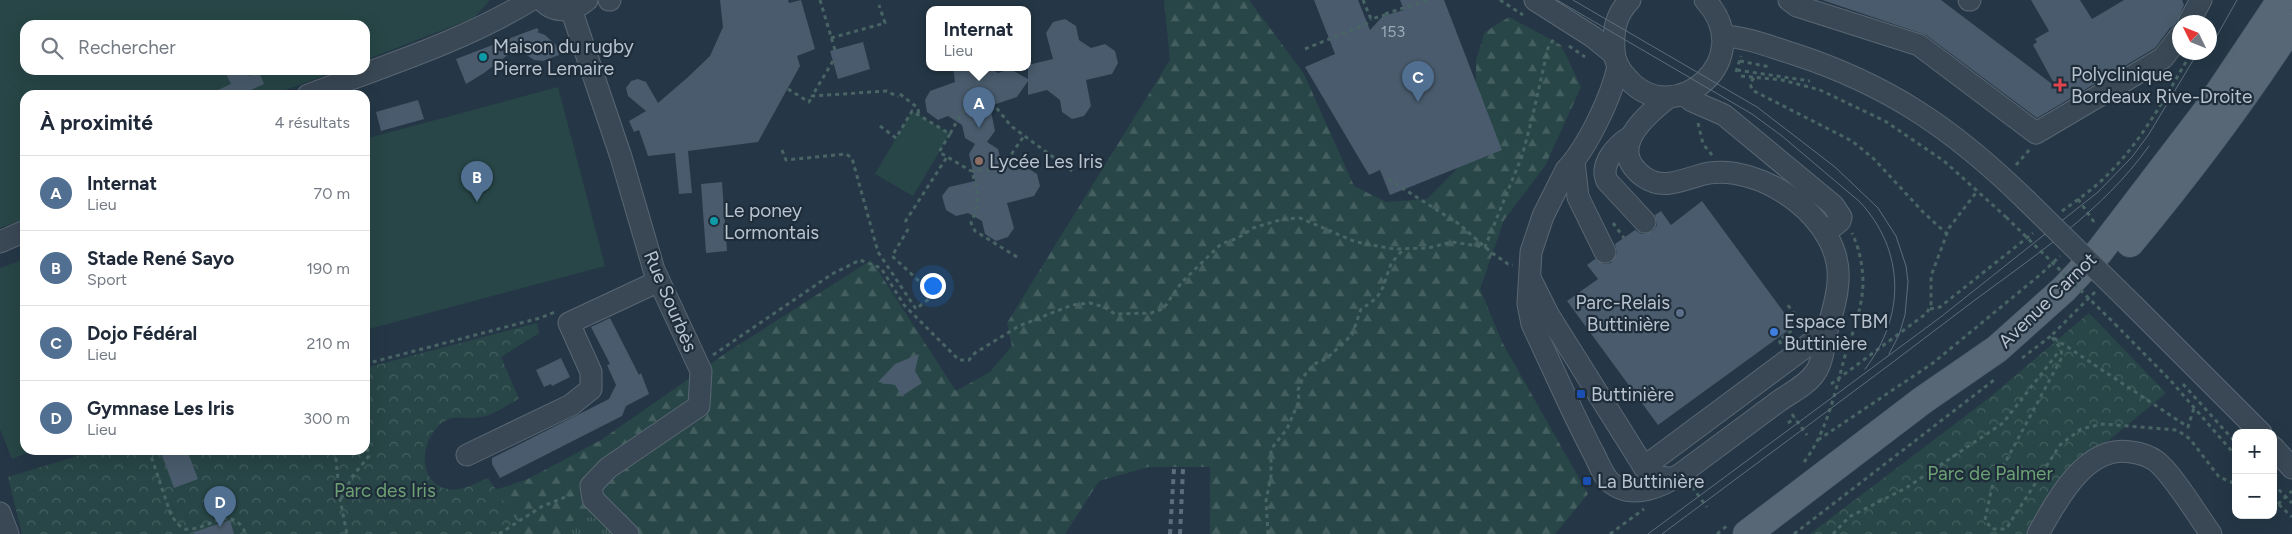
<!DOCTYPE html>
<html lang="fr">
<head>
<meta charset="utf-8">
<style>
  :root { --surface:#fff; --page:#f2f2f3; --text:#1f2937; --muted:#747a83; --line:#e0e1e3; --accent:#506f91 }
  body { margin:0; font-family:Figtree,sans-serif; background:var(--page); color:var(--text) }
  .controls { position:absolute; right:15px; bottom:15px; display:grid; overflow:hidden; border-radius:10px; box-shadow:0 5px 20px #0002 }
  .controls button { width:45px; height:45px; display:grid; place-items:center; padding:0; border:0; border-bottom:1px solid var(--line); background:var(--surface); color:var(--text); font:25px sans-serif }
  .compass { position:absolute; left:2172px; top:15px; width:45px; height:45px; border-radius:50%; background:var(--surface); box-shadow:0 5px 20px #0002; rotate:313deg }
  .you { position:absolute; left:932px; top:285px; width:18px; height:18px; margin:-12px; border:4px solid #fff; border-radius:50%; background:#1a73e8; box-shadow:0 0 0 8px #1a73e833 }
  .badge { display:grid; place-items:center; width:32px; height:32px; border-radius:50%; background:var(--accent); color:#fff; font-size:16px; font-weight:700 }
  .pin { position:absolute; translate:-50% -41px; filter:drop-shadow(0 1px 2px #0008) }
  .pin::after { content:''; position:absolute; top:26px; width:18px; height:15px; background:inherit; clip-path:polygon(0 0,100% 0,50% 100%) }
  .popup { position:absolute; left:926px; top:6px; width:105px; height:65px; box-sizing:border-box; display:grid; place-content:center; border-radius:10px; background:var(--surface); filter:drop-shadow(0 1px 4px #0005); font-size:16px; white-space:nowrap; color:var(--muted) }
  .popup b { font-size:19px; color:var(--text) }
  .popup::after { content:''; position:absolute; left:50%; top:100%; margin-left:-10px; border:10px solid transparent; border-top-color:var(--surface) }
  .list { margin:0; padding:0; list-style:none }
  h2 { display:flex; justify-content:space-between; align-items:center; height:65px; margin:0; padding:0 20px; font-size:21px }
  h2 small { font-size:16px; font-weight:400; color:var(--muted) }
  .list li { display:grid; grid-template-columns:32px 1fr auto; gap:15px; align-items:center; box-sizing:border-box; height:75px; padding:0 20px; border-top:1px solid var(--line) }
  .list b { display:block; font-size:19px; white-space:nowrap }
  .list p { margin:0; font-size:16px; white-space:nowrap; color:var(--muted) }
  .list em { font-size:16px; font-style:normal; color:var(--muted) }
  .icon { flex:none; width:28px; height:28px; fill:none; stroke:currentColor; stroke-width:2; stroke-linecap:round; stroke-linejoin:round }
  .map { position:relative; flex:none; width:2292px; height:534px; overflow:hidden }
  .search { position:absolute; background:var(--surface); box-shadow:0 5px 20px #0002; left:20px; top:20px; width:350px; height:55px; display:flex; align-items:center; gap:12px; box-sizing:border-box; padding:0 18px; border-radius:15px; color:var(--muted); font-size:19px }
  .panel { position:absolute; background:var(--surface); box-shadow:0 5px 20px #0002; left:20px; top:90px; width:350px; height:365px; border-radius:15px }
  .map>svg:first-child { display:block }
</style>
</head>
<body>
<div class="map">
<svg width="2292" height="534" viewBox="0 0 2292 534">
  <defs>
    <pattern id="grass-tufts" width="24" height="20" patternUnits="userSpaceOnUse" patternTransform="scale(1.25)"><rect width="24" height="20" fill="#284647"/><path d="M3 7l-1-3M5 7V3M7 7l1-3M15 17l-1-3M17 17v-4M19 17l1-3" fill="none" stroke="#455f60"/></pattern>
    <pattern id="forest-firs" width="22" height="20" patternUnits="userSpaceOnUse" patternTransform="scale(1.25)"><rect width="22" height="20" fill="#284647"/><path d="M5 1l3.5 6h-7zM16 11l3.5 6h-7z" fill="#455f60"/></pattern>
    <pattern id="park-crowns" width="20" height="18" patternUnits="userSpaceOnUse" patternTransform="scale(1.25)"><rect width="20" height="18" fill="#284647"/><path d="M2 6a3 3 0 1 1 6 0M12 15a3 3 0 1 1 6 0" fill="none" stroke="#455f60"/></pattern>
  </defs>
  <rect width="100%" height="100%" fill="#253746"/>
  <!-- grass -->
  <polygon fill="url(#grass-tufts)" points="578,514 606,521 617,534 561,534"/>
  <!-- forest -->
  <polygon fill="url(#forest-firs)" points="1164,0 1249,0 1304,74 1354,186 1386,202 1427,199 1476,150 1476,60 1485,32 1509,17 1561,45 1581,87 1545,166 1504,220 1480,289 1502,342 1588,494 1555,534 1210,534 1210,467 1148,467 1099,481 1065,534 617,534 606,521 579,514 561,534 399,534 427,513 528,479 601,440 726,353 871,260 956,391 990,372 1012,346 1007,323 1170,60"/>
  <!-- park -->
  <g fill="url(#park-crowns)">
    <polygon points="2089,313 2166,393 2050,489 2028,534 1810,534 1989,398"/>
    <path d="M537 323 539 333 501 357 519 399C507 405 493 415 481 417 468 420 455 414 443 422 421 437 415 481 447 489 461 492 476 483 488 478L522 528 514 534H22L8 477 97 450H365V368Z"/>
  </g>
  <!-- pitch -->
  <g fill="#284647">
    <polygon points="0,0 490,0 474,18 365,60 365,25 25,25 25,70 339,70 272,95 25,95 25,219 0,228"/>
    <polygon points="558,87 605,266 365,330 365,139"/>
    <polygon points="912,111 950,134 913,196 875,174"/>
    <polygon points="25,259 25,450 34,450 12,459 0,429 0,268"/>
  </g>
  <!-- building -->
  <g fill="#495b6c">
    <polygon points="720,0 788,0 789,3 801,0 815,49 797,56 800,66 758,142 688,151 692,193 679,194 675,153 648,156 639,130 634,132 629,121 646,111 628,96 626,88 631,81 638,79 646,82 658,103 687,78 710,56 723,27"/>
    <polygon points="1314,0 1358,0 1370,30 1383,16 1404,10 1400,0 1444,0 1502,150 1390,195 1380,170 1369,175 1305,67 1335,54"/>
    <polygon points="1822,0 1941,0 2056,87 2033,45 2037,42 2035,39 2049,31 2031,0 2080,0 2092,19 2124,0 2182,0 2184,5 2176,24 2170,28 2155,48 2037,118 1926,35"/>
    <polygon points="1065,19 1076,26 1079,40 1091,48 1105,44 1115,51 1118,63 1112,74 1086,80 1091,106 1084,116 1072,119 1062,112 1060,100 1047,90 1028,95 1028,81 1017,97 990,106 995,131 987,142 998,149 1001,161 1016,170 1026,167 1037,174 1040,186 1034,196 1007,203 1014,228 1008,237 996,241 985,234 982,221 968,213 956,216 946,210 942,196 949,187 975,181 969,154 975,144 965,138 962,125 948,116 938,120 927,112 925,100 930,91 955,82 953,67 988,67 998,73 1010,69 1028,79 1028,65 1053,59 1046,33 1053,22"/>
    <polygon points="537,28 539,31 537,32 545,35 556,45 559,55 543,61 534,60 517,48 484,73 466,84 456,59"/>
    <polygon points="863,42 870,69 838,79 830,51"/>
    <polygon points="234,70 246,70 249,76 259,72 264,84 240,95 207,95 231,84 226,74"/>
    <polygon points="418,100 424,119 381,131 376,112"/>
    <polygon points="722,182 727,251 706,253 701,184"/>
    <polygon points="1702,201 1794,326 1658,425 1567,301 1598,279 1587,265 1595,259 1604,264 1611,263 1617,253 1615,244 1635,230 1642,234 1653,231 1657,225 1655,215 1661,211 1671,225"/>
    <polygon points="610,318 639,375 641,373 649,394 626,406 622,416 500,478 492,464 492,458 609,399 616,385 607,365 610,364 591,327"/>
    <polygon points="919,354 915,371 922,383 902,396 895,385 878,382 895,364"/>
    <polygon points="561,358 570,377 552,386 551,384 544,387 536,370"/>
    <polygon points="160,450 187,450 198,479 174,488"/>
    <polygon points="230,520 234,534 194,534 194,532"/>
  </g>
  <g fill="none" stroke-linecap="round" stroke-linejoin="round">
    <!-- minor casing -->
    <g stroke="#596672" stroke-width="23">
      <g id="minor">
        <path d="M542 0C554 14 573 12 587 0"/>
        <polyline points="609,0 610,0"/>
        <polyline points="1535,0 1593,37 1614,54"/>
        <path d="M1630 0C1616 14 1613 30 1614 49 1614 61 1620 71 1628 79 1674 131 1760 59 1705 0"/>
        <polyline points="1789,0 1797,6 1919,45 2036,133 2163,58 2180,36"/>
        <polyline points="1969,0 1970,0"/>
        <polyline points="571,9 621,157 654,270 701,371 699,406 608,468 591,486 593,499 628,534"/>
        <polyline points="2189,22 2201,0"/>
        <path d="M1723 36C1747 37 1771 47 1794 54 1889 85 1953 129 2025 199"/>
        <path d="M1618 66C1612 96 1587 148 1566 170L1543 216 1531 252 1528 304 1532 324C1553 368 1572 413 1595 456 1600 466 1604 479 1614 485 1635 499 1663 486 1682 473 1714 449 1747 425 1779 401 1790 393 1807 385 1815 373 1823 363 1824 343 1827 330 1832 314 1837 299 1838 282 1842 233 1794 190 1750 177 1737 173 1722 171 1709 173 1687 177 1665 192 1644 177 1605 149 1646 115 1669 97"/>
        <polyline points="1683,94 1692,101 1724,115 1833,205 1841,217 1840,221 1825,233"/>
        <path d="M308 95C384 66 462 42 531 0"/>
        <path d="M1630 137C1617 145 1599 164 1607 181L1645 222"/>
        <polyline points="1574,161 1578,197 1605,252"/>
        <polyline points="0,242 25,231"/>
        <path d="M1531 280 1548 314 1644 467C1653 477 1661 478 1674 478"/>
        <polyline points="2134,306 2261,433"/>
        <polyline points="2273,447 2292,468"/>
        <polyline points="467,455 571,405 591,389 591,372 569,323 659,281"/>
        <polyline points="1644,467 1827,331"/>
        <polyline points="0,513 8,534"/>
        <path d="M2038 534C2057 500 2086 444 2131 452 2139 453 2149 456 2156 461 2172 473 2198 516 2211 534"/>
      </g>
    </g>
    <!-- major casing -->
    <g stroke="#475461" stroke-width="29">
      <g id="major">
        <path d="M2130 243C2188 173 2243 101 2292 24"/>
        <polyline points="1747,534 1923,400 1997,349 2064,289 2099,252 2206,112 2281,0"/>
      </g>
    </g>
    <!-- path -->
    <g stroke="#486465" stroke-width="3" stroke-dasharray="4 4" stroke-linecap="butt">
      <polyline points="820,0 835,50"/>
      <polyline points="1363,0 1371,19 1385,15"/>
      <polyline points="1500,0 1523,15"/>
      <polyline points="1385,14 1428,0"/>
      <polyline points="831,38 885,23 879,5"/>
      <polyline points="1569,46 1585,57"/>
      <polyline points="1305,49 1366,24 1371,19"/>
      <polyline points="833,61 812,96 887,91 898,97"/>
      <polyline points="1740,61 1770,67"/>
      <polyline points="1737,70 1810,81"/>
      <polyline points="1736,72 1741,56"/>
      <polyline points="1741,76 1782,80 1820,90 1885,121 1944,161 2006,217"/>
      <polyline points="1754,78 1750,83 1752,90 1852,141 1874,159 1923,212 1947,234"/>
      <polyline points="788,89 809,102 812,96"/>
      <polyline points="900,94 918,108 919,116"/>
      <polyline points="1698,123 1703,144 1712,155"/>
      <path d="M880 126 896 138 912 111 950 134C959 117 963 108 981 101L995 106 1011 126 1072 171"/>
      <polyline points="950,134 939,152 971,171"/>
      <polyline points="782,150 786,160 846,154 852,158 878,252 916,309 934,295 892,256 910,226"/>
      <polyline points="2016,165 2030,149"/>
      <polyline points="1388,179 1459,224 1492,253 1508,264 1513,265"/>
      <polyline points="2078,199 2094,222"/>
      <path d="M2062 211C2072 204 2083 196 2093 188 2134 154 2161 105 2187 60"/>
      <polyline points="905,222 947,157"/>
      <polyline points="1613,223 1624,238"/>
      <path d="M1017 257 975 231 971 223C980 202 980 192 971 171L999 169 1008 159 1024 136"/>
      <polyline points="2095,292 2051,336 2061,349 2062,357 1992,487 1985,520 1992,529 2006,529 2060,445 2081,429 2103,424 2177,430 2190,439 2219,477 2236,484"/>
      <polyline points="1930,309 1940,307 2033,233"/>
      <polyline points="2115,324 2171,381 2236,456"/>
      <polyline points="1781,344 1779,340 1795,328 1799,320 1787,304"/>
      <polyline points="713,355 832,274 860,260 881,268 904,305 959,360 969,360 975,353 1019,326 1072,305 1090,303 1104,307 1115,314 1151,313 1163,309 1182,282 1221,244 1238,238 1253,228 1283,219 1300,218 1356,242 1394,249 1428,248 1452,242 1485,247 1522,156 1532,119 1548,48 1555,37"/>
      <polyline points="2022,358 2051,336 2188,427 2194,408"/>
      <polyline points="365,364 540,318 555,312"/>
      <polyline points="1831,384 1927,313 1931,304 1931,276 1949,228 1978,190"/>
      <polyline points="2183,384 2236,443"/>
      <polyline points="1792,414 1807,435"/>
      <polyline points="1788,423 1795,418"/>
      <polyline points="1818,440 1933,363 2041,274 2060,256"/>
      <path d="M149 450 171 515C175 520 179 527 185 529 207 532 231 501 246 534"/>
      <polyline points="335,450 340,499 347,534"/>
      <polyline points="113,454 122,450"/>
      <path d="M1804 462C1827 432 1835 392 1845 356 1852 334 1862 309 1863 285 1863 267 1860 250 1852 233"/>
      <polyline points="2273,484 2292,503"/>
      <polyline points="1692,487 1707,507"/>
      <polyline points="341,499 352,477 369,456 365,440"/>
      <polyline points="2273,499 2292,517"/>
      <polyline points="2278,504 2292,491"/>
      <polyline points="499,534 541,507 575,493"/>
      <path d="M1268 534 1266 501 1271 476V449L1287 429 1299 401 1298 390 1303 377 1314 364 1326 359 1352 335 1361 309C1385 295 1382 287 1391 264 1394 259 1400 254 1403 249"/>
      <polyline points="1610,534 1644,509"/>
      <polyline points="1717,534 1728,525"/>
      <polyline points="1794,534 1994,380"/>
      <polyline points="1833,534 1849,517 1906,488 2003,423 2060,350"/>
    </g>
    <!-- minor -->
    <use href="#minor" stroke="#3a4855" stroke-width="21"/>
    <!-- major -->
    <use href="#major" stroke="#586775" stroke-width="28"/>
    <!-- tram -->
    <g stroke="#5c6d7c" stroke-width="1">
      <path d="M1557 0 1752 114 1782 136 1860 202C1905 251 1906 316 1865 369"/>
      <polyline points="1573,0 1757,107 1835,167 1878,208 1896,236 1906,266 1908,282 1905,315 1899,335 1889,354"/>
      <polyline points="2210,48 2237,0"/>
      <polyline points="1648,534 1942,316 2098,192 2132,157 2149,134 2198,52"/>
      <path d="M1662 534C1765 457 1869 381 1971 303 2034 256 2103 211 2149 146"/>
    </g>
    <!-- rail -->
    <g stroke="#5c6d7c" stroke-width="4" stroke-dasharray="5 5" stroke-linecap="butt">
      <polyline points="1170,534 1174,469"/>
      <polyline points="1180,534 1183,469"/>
    </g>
    <!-- minor-bridge casing -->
    <g stroke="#596672" stroke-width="23" stroke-linecap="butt">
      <polyline id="minor-bridge" points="2025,199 2134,306"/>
    </g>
    <!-- path-bridge -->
    <polyline stroke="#486465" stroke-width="3" stroke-dasharray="4 4" stroke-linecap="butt" points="2006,217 2115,324"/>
    <!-- minor-bridge -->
    <use href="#minor-bridge" stroke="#3a4855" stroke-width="21"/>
  </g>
  <!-- markers -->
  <g fill="#0f9aa8" stroke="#1f2d3b" stroke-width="2">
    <circle cx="483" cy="57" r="5"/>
    <circle cx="714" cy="221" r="5"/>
  </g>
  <path fill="#e0444e" stroke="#1f2d3b" stroke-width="2" d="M2057.5 77.5h5v5h5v5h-5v5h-5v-5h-5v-5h5z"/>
  <circle fill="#8d6e63" stroke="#1f2d3b" stroke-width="2" cx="979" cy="161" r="5"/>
  <circle fill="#5c6f8a" stroke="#1f2d3b" stroke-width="2" cx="1680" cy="313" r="5"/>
  <circle fill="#3f7fe0" stroke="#1f2d3b" stroke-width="2" cx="1774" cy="332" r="5"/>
  <g fill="#1a4fb4" stroke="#1f2d3b" stroke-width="2">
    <rect x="1576" y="389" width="10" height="10" rx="2.5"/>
    <rect x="1582" y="476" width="10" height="10" rx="2.5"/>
  </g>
  <g text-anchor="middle" stroke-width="4.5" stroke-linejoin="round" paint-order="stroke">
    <!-- number labels -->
    <g font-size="16" fill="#9ca9b6">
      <text x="1393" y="37">153</text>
    </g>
    <!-- poi labels -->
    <g font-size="19" fill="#b8c3ce" stroke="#1f2d3b" text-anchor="start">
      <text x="493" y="53">Maison du rugby<tspan x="493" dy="22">Pierre Lemaire</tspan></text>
      <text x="2071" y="81">Polyclinique<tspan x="2071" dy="22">Bordeaux Rive-Droite</tspan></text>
      <text x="989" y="168">Lycée Les Iris</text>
      <text x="724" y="217">Le poney<tspan x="724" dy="22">Lormontais</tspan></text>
      <text x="1670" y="309" text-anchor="end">Parc-Relais<tspan x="1670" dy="22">Buttinière</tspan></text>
      <text x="1784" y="328">Espace TBM<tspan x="1784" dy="22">Buttinière</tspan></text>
      <text x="1591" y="401">Buttinière</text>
      <text x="1597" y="488">La Buttinière</text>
    </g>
    <!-- street labels -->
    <g font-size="19" fill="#b8c3ce" stroke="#1f2d3b">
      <text transform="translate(2047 300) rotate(-44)" y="7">Avenue Carnot</text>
      <text transform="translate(671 301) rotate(67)" y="7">Rue Sourbès</text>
    </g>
    <!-- park labels -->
    <g font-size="19" fill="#6da174" stroke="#1f2d3b">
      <text x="1990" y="480">Parc de Palmer</text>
      <text x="385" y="497">Parc des Iris</text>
    </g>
  </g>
</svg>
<div class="controls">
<button>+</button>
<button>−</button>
</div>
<svg class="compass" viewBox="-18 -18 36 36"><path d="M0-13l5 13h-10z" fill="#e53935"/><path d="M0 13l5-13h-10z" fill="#747a83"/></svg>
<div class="you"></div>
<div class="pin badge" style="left:979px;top:128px">A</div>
<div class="popup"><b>Internat</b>Lieu</div>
<div class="pin badge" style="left:477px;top:202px">B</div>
<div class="pin badge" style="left:1418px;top:102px">C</div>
<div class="pin badge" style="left:220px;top:527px">D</div>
<div class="search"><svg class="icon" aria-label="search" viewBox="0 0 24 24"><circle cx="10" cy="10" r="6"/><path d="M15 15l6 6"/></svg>Rechercher</div>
<section class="panel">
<h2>À proximité<small>4 résultats</small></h2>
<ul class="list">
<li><span class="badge">A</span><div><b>Internat</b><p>Lieu</p></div><em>70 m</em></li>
<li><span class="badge">B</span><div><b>Stade René Sayo</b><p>Sport</p></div><em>190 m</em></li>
<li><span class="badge">C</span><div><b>Dojo Fédéral</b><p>Lieu</p></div><em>210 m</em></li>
<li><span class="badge">D</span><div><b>Gymnase Les Iris</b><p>Lieu</p></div><em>300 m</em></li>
</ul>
</section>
</div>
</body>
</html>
